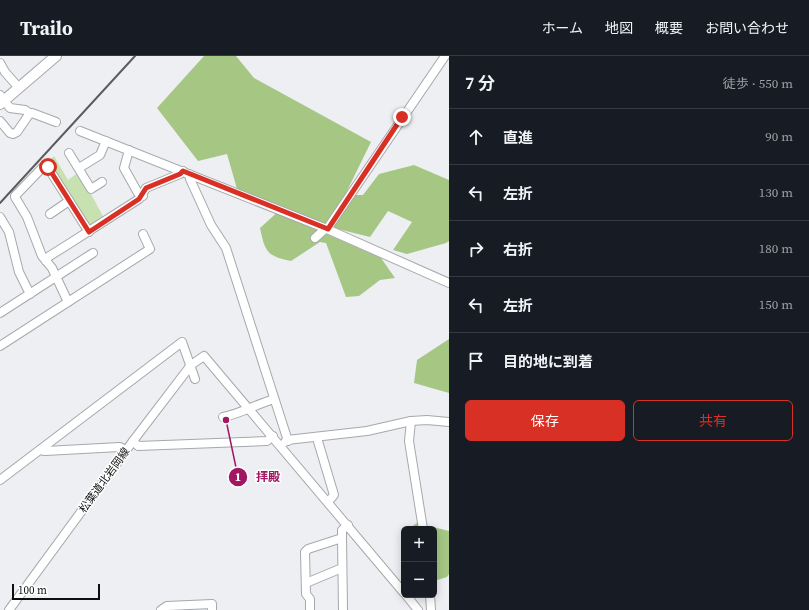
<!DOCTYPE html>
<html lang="ja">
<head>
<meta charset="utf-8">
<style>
  :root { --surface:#171b24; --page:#242831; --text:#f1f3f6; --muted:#9ea1a6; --line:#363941; --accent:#d93025 }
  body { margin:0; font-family:"Source Serif 4","Noto Sans JP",serif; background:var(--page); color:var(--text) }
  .controls { position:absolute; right:12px; bottom:12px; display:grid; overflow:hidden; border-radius:6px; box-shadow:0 2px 10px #0003 }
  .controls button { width:36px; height:36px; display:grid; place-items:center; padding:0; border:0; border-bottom:1px solid var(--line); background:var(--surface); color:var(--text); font:20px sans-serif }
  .scale { position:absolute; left:12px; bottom:10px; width:88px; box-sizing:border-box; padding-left:4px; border:2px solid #0d0e0f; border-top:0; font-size:11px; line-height:14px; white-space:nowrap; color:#0d0e0f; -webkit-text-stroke:3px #fff; paint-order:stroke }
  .stop { position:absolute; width:12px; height:12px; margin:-9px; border:3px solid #d93025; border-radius:50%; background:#fff }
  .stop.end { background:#d93025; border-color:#fff; box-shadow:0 1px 4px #0008 }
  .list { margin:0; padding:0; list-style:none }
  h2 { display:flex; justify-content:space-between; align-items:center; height:52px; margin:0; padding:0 16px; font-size:17px }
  h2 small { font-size:13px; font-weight:400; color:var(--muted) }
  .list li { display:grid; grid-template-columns:26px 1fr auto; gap:12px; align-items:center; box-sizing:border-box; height:56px; padding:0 16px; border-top:1px solid var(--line) }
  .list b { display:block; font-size:15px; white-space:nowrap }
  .list em { font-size:13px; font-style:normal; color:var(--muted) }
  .actions { display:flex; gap:8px; padding:12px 16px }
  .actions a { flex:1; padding:9px 0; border:1px solid var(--accent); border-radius:6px; text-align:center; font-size:14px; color:var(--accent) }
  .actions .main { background:var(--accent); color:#fff }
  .icon { flex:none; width:22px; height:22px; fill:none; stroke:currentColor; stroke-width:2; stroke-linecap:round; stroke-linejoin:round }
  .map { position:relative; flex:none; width:449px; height:554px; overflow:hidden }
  header { display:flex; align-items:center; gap:24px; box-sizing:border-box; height:56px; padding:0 20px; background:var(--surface); border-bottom:1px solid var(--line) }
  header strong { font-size:19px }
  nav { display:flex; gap:22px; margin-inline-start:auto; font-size:14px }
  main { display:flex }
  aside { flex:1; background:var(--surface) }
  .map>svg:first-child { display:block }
</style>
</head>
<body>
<header>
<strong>Trailo</strong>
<nav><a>ホーム</a><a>地図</a><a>概要</a><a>お問い合わせ</a></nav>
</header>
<main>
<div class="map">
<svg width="449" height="554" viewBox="0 0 449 554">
  <rect width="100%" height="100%" fill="#edeff3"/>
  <!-- green -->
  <polygon fill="#c8e1b0" points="54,100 68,124 79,116 104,162 88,172 48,106"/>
  <!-- forest -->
  <g fill="#a5c783">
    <path d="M204 0H236L254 22 371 86 345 139H363L379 118 414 109 449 124V185L446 187 407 198 393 194 412 166 388 155 370 181 334 172 329 179 381 202 395 222 380 224 359 240 346 241 326 187 320 186 291 205C266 200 265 195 260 172L282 152 237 133 227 98 198 105 157 52Z"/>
    <polygon points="449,283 449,337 414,327 417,304"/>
    <polygon points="417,467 449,475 449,518 447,521 434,525 434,473 408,473"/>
  </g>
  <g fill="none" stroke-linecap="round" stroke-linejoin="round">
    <!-- minor casing -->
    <g stroke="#a6a8ac" stroke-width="10">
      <g id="minor">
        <polyline points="0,7 5,16 19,32"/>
        <polyline points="0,39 10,52 25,54 29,57"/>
        <polyline points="0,65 10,77 13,78 17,76 30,57 32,57 56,66"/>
        <polyline points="80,75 327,173 449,227"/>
        <polyline points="129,94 124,112 138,137 143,140"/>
        <polyline points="69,97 91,133 102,126"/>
        <polyline points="79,112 100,99 106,85"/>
        <polyline points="189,118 190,123 211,169 226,192 288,385"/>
        <polyline points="50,158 69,145"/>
        <polyline points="0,161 9,176 19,216 30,238"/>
        <polyline points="327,173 445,0"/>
        <polyline points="315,182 325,173"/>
        <polyline points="46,205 48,201 64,191 139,143 146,132 180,118 183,115"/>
        <polyline points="68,246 52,212 42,200 27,161 15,141 15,140 43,111 47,110 89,176"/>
        <polyline points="0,257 93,197"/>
        <polyline points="0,290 150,193 143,178"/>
        <path d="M223 361C240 358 257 348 274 343"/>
        <polyline points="411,365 409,385 423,473"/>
        <polyline points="317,382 334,439 328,446"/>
        <polyline points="133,385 138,390 267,385 273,380"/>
        <polyline points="285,386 287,384 367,375 411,365 427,364 449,366"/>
        <polyline points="40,394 45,395 120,391 126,394"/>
        <polyline points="0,424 182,286 195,323"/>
        <polyline points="306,527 342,512"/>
        <polyline points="406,539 418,554"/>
        <polyline points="430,539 431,554"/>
        <polyline points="9,554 133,385 191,309 204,300 404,537"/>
        <polyline points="161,554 167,550 212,548 212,554"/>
        <polyline points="310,554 310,543 306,538 305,496 308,493 342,482"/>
        <polyline points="343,554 342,482 342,474 348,469"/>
      </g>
    </g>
    <!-- major casing -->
    <g stroke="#a6a8ac" stroke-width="12">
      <polyline id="major" points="0,48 56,0"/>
    </g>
    <!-- minor -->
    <use href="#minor" stroke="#fff" stroke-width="8"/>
    <!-- major -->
    <use href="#major" stroke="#fff" stroke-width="10"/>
    <!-- rail -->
    <polyline stroke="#595b5d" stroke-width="2" points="0,147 135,0"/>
  </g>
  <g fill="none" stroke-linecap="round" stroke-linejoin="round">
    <!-- route -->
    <polyline stroke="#d93025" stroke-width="5" points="48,111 89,176 139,143 146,132 180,118 183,115 328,173 402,61"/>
  </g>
  <g text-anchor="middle" stroke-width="3" stroke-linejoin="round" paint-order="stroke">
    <!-- street labels -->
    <g font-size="11" fill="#0d0e0f" stroke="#fff">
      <text transform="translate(104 424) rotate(-54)" y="4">松葉道北岩岡線</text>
    </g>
  </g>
  <!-- callouts -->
  <path fill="none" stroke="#a11761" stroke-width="1.5" d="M226 364L238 421"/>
  <g fill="#a11761" stroke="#fff" stroke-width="1.5">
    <circle cx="226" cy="364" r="4"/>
    <circle cx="238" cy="421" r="10"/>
  </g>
  <g font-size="12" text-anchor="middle" font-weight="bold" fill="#fff">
    <text x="238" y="425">1</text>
  </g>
  <g font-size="12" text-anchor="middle" font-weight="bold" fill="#a11761" stroke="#fff" stroke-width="3" stroke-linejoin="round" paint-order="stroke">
    <text x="268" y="425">拝殿</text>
  </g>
</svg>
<div class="controls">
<button>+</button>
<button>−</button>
</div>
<div class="scale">100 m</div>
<div class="stop" style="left:48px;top:111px"></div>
<div class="stop end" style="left:402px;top:61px"></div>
</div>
<aside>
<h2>7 分<small>徒歩 · 550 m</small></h2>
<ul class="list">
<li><svg class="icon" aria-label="ahead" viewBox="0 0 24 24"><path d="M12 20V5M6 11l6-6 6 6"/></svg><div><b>直進</b></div><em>90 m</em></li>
<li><svg class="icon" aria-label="left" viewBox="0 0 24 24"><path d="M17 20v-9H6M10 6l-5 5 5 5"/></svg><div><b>左折</b></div><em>130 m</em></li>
<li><svg class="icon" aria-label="right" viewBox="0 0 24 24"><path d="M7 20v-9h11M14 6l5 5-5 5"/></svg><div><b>右折</b></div><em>180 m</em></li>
<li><svg class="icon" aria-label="left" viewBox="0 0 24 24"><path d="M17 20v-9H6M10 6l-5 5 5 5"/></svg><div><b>左折</b></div><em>150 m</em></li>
<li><svg class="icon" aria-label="arrive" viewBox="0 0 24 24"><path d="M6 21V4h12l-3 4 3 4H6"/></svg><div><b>目的地に到着</b></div></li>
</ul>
<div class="actions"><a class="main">保存</a><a>共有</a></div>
</aside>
</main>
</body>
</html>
